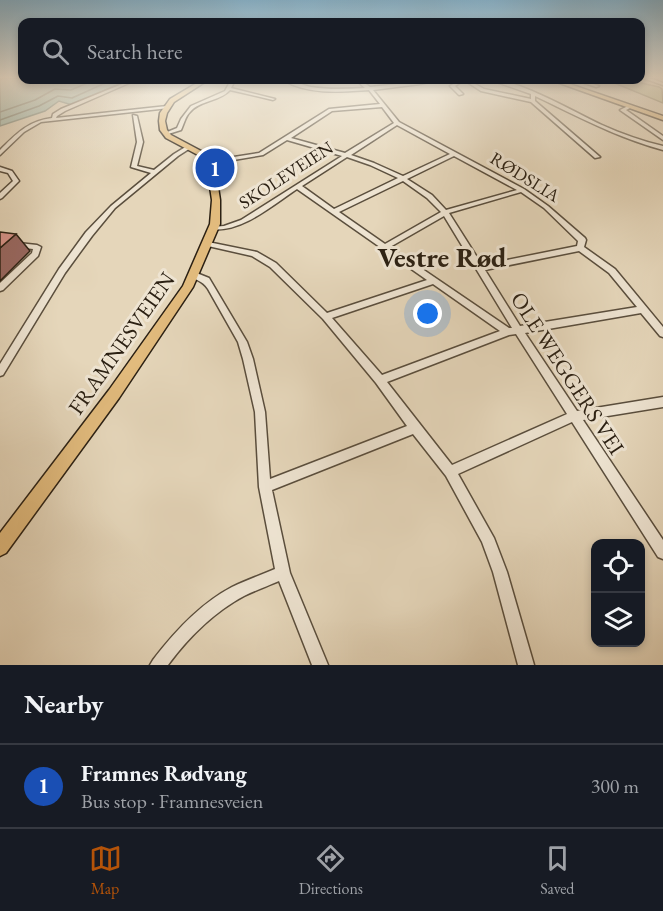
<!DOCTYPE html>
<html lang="en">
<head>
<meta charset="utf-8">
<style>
  :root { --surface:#171b24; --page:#242831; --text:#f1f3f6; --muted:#9ea1a6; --line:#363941; --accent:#b45309 }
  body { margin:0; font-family:"EB Garamond",serif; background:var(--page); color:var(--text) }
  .controls { position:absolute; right:18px; bottom:18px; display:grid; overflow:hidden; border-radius:12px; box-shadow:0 3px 9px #0003 }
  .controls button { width:54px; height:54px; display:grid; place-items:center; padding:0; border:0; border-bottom:2px solid var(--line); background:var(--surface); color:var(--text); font:30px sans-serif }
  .you { position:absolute; left:428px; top:314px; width:21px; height:21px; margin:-15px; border:4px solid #fff; border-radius:50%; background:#1a73e8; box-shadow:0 0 0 9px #1a73e833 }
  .badge { display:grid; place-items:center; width:39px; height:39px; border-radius:50%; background:var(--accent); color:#fff; font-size:20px; font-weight:700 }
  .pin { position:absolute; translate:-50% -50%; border:3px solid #fff; box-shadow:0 2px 6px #0006 }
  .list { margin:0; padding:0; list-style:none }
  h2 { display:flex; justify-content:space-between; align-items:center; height:78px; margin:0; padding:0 24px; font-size:26px }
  h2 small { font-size:20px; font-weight:400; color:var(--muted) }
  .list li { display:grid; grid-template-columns:39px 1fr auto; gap:18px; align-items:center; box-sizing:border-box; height:84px; padding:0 24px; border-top:2px solid var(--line) }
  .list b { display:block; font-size:22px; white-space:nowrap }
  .list p { margin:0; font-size:20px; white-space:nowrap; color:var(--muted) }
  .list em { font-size:20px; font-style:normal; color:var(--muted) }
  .icon { flex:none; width:33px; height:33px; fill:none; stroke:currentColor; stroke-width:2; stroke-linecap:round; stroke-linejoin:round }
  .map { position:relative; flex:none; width:663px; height:665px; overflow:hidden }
  .search { position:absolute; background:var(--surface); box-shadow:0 3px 9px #0003; left:18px; right:18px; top:18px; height:66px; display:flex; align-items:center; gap:15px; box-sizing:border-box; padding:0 21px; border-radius:12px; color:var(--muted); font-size:22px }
  .sheet { height:162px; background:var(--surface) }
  nav { display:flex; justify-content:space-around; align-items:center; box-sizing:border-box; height:84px; border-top:2px solid var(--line); background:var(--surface); font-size:16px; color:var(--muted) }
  nav a { display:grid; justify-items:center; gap:3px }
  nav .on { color:var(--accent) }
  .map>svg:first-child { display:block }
</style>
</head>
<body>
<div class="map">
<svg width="663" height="665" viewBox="0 0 663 665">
  <rect width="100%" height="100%" fill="#e5d6ba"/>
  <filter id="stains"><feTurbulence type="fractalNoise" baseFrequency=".00333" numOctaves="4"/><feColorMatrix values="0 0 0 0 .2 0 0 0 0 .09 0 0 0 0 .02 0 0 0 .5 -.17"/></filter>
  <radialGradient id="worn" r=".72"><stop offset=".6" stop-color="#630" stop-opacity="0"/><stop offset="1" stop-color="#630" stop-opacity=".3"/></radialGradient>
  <!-- green -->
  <polygon fill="#b8bd8d" stroke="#726e50" stroke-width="1.5" points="607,80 628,80 659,87 662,89 663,103"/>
  <!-- water -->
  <polygon fill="#96b9ae" stroke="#6b7c70" stroke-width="1.5" points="0,78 128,80 72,105 59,101 45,111 0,126"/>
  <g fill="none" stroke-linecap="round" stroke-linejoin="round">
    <!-- shore -->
    <g stroke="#606c60" stroke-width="1.5">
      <polyline points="0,112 35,100 55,89 71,90 94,80"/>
      <polyline points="0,120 39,106 58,96 72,98 112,80"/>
    </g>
    <!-- ferry -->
    <polyline stroke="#4b4e42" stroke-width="1.5" stroke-dasharray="4 3" stroke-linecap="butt" points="0,80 3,78"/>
    <!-- minor casing -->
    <g stroke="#5a4e3d" stroke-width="3">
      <g id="minor">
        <polygon points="643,78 650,78 663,83 663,85"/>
        <path d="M132 80H136L65 111 57 116 56 118 167 106 169 108 41 122 24 132 0 155V150C16 134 28 121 52 118L53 114 61 109Z"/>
        <path d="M231 80H235L231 88 275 99 273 100 230 90C219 102 200 100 190 112 185 117 184 124 181 130L165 135V133L177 128 181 119 191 106 225 91Z"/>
        <path d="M283 80C292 79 302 85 311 87 329 90 347 89 365 88L356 80H360L370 87 434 80 433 81 420 84 373 90 399 122 524 189 548 206 585 238 586 240 584 247 615 269 663 327V337L660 336 641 313 525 333 577 411 663 397V407L583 420 663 540V559L658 557 572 422 458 474 494 538 507 572 534 665H518L493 572 482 542 446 476 413 434 272 490 290 573 328 665H312L279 581C268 586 256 590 244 596 214 612 188 638 168 665H150L153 660C175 631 200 604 232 587 246 580 261 575 275 569L259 487 255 412 243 359 238 342 208 289C202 280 196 281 190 275L191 273 194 272 209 278 247 342 253 359 265 412 270 479 407 426 376 383 323 319 270 267 252 256 208 246 204 244 208 242 257 252 276 263 327 313 427 280 297 189C273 205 241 233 211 229V227L224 226 241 220 342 156 287 140 263 155 210 164 208 163V161L259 153 329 109 380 104 369 90C341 92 308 95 283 80ZM382 107 394 123 345 153 291 138 332 111ZM397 125 450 154 403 176 374 163 351 155ZM454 156 517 190 446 210 432 195 407 179ZM347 157 370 165 398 178 334 209 302 186ZM403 181 427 198 441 212 385 244 339 212ZM521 192 544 208 578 241 577 246 482 265 449 213ZM444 216 512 328H509L390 247ZM579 251 609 273 637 307 520 326 485 270ZM433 284 500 331 382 375 332 318ZM516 334 567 414 452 465 387 382 509 335Z"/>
        <path d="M460 80H468L484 89 531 99V94L491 80C514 77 578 114 602 125 622 134 642 141 663 146V150C618 138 577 116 535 96V101L600 157 595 158 531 102 481 91 464 80 455 86 463 94 459 95 450 86Z"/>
        <polygon points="576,80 581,80 599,86 596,87"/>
        <polygon points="628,106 632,107 626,110 663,136 663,140 620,110"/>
        <polygon points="133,115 137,116 143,142 137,166 154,170 174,154 187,146 192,147 178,156 115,208 92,236 65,273 3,375 0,376 0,364 59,269 86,232 111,206 151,173 131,167 137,142"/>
        <polygon points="0,167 12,171 19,181 2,198 0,199 0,193 13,181 8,173 0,171"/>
        <polygon points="0,241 37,245 41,247 38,256 3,290 0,291 0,283 32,253 33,249 0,245"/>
      </g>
    </g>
    <!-- major casing -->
    <g stroke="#2b2013" stroke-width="3">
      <g id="major">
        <polygon points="202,80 208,80 174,102 167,113 165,121 167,130 171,135 203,152 210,158 215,167 220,200 220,224 193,287 119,398 6,553 0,556 0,533 109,390 183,286 210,224 212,200 207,167 198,155 166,138 160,130 159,121 160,113 170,99"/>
        <polygon points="551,80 558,80 663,116 663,120"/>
      </g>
    </g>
    <!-- minor -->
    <use href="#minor" fill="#eee4d2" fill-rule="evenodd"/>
    <!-- major -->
    <use href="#major" fill="#e2bb7d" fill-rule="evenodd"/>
  </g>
  <!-- shaded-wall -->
  <polygon fill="#996862" stroke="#2b2013" stroke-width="1.5" points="16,234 30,251 0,281 0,248"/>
  <!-- building -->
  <polygon fill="#da958c" stroke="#2b2013" stroke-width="1.5" points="0,232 16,234 0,248"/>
  <!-- sky -->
  <linearGradient id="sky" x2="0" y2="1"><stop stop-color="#87b6d1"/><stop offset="0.45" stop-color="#f3ede0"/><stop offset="1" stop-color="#f3ede0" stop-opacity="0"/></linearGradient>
  <rect width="663" height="172" fill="url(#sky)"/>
  <g text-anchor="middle" stroke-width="6" stroke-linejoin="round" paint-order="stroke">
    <!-- far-street labels -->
    <g font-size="18" fill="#2b2013" stroke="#eee4d2">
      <text transform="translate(286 175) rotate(-33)" y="6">SKOLEVEIEN</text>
      <text transform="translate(525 177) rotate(32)" y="6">RØDSLIA</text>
    </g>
    <!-- street labels -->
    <g font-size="22" fill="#2b2013" stroke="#eee4d2">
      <text transform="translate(121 343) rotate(-55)" y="8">FRAMNESVEIEN</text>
      <text transform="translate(568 373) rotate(57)" y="8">OLE WEGGERS VEI</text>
    </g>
    <!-- district labels -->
    <g font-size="28" font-weight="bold" fill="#2b2013" stroke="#eee4d2">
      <text x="442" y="267">Vestre Rød</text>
    </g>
  </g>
  <rect width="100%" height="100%" filter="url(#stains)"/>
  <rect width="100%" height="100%" fill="url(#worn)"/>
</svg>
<div class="controls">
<button><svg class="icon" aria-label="locate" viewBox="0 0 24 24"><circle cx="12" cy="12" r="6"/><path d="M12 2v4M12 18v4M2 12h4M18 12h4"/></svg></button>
<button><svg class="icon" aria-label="layers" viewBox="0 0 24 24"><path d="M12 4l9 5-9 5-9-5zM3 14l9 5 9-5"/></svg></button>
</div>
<div class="you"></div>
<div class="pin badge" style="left:215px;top:168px;background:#1a4fb4">1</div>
<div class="search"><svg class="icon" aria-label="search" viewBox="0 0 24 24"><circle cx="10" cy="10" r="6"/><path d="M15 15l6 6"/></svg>Search here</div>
</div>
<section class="sheet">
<h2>Nearby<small></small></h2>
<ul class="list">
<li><span class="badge" style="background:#1a4fb4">1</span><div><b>Framnes Rødvang</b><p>Bus stop · Framnesveien</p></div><em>300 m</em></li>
</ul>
</section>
<nav>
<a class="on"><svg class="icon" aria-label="map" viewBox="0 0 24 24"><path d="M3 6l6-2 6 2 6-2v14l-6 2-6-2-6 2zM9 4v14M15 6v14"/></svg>Map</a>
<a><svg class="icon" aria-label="directions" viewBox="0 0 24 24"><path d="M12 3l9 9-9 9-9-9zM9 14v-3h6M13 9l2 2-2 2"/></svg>Directions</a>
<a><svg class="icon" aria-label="saved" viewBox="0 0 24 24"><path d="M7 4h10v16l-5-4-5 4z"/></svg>Saved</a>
</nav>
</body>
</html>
